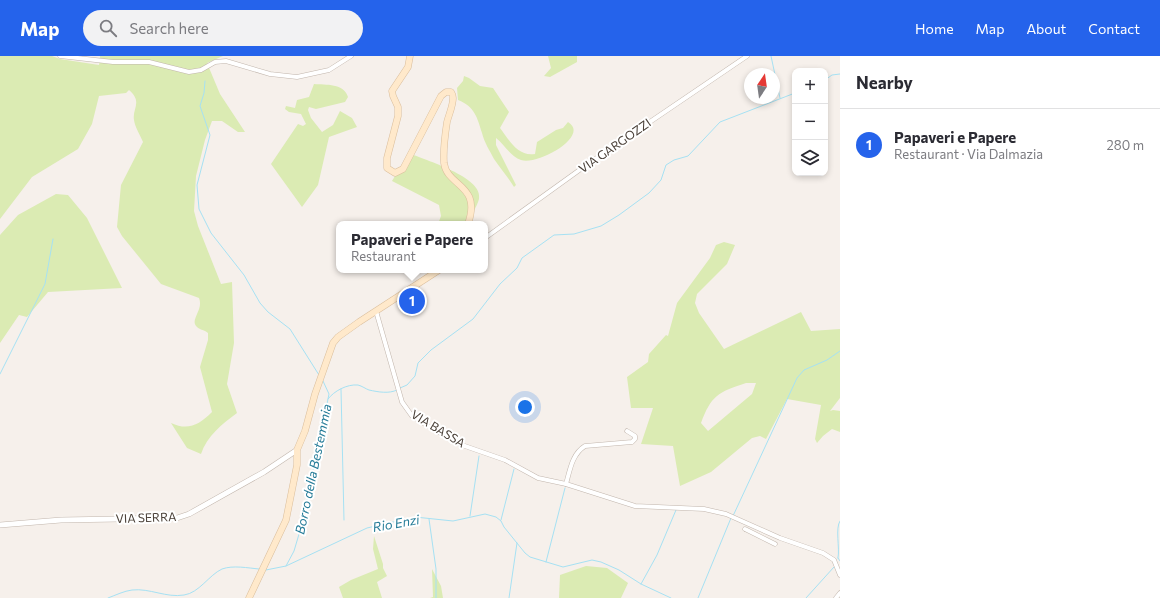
<!DOCTYPE html>
<html lang="en">
<head>
<meta charset="utf-8">
<style>
  :root { --surface:#fff; --page:#f2f2f3; --text:#2b2b33; --muted:#7c7c81; --line:#e1e1e2; --accent:#2563eb }
  body { margin:0; font-family:Commissioner,sans-serif; background:var(--page); color:var(--text) }
  .controls { position:absolute; right:12px; top:12px; display:grid; overflow:hidden; border-radius:8px; box-shadow:0 2px 6px #0003 }
  .controls button { width:36px; height:36px; display:grid; place-items:center; padding:0; border:0; border-bottom:1px solid var(--line); background:var(--surface); color:var(--text); font:20px sans-serif }
  .compass { position:absolute; left:744px; top:12px; width:36px; height:36px; border-radius:50%; background:var(--surface); box-shadow:0 2px 6px #0003; rotate:13deg }
  .you { position:absolute; left:525px; top:351px; width:14px; height:14px; margin:-10px; border:3px solid #fff; border-radius:50%; background:#1a73e8; box-shadow:0 0 0 6px #1a73e833 }
  .badge { display:grid; place-items:center; width:26px; height:26px; border-radius:50%; background:var(--accent); color:#fff; font-size:13px; font-weight:700 }
  .pin { position:absolute; translate:-50% -50%; border:2px solid #fff; box-shadow:0 1px 4px #0006 }
  .popup { position:absolute; left:336px; top:165px; width:152px; height:52px; box-sizing:border-box; display:grid; place-content:center; border-radius:8px; background:var(--surface); filter:drop-shadow(0 1px 3px #0005); font-size:13px; white-space:nowrap; color:var(--muted) }
  .popup b { font-size:15px; color:var(--text) }
  .popup::after { content:''; position:absolute; left:50%; top:100%; margin-left:-8px; border:8px solid transparent; border-top-color:var(--surface) }
  .list { margin:0; padding:0; list-style:none }
  h2 { display:flex; justify-content:space-between; align-items:center; height:52px; margin:0; padding:0 16px; font-size:17px }
  h2 small { font-size:13px; font-weight:400; color:var(--muted) }
  .list li { display:grid; grid-template-columns:26px 1fr auto; gap:12px; align-items:center; box-sizing:border-box; height:72px; padding:0 16px; border-top:1px solid var(--line) }
  .list b { display:block; font-size:15px; white-space:nowrap }
  .list p { margin:0; font-size:13px; white-space:nowrap; color:var(--muted) }
  .list em { font-size:13px; font-style:normal; color:var(--muted) }
  .icon { flex:none; width:22px; height:22px; fill:none; stroke:currentColor; stroke-width:2; stroke-linecap:round; stroke-linejoin:round }
  .map { position:relative; flex:none; width:840px; height:542px; overflow:hidden }
  header { display:flex; align-items:center; gap:24px; box-sizing:border-box; height:56px; padding:0 20px; background:var(--accent); color:#fff }
  header strong { font-size:19px }
  nav { display:flex; gap:22px; margin-inline-start:auto; font-size:14px }
  .search { width:280px; height:36px; background:var(--page); display:flex; align-items:center; gap:10px; box-sizing:border-box; padding:0 14px; border-radius:22px; color:var(--muted); font-size:15px }
  main { display:flex }
  aside { flex:1; background:var(--surface) }
  .map>svg:first-child { display:block }
</style>
</head>
<body>
<header>
<strong>Map</strong>
<div class="search"><svg class="icon" aria-label="search" viewBox="0 0 24 24"><circle cx="10" cy="10" r="6"/><path d="M15 15l6 6"/></svg>Search here</div>
<nav><a>Home</a><a>Map</a><a>About</a><a>Contact</a></nav>
</header>
<main>
<div class="map">
<svg width="840" height="542" viewBox="0 0 840 542">
  <rect width="100%" height="100%" fill="#f6f0eb"/>
  <!-- green -->
  <g fill="#dbebb3" fill-rule="evenodd">
    <path d="M0 0H52L60 3 99 9 100 0H223L207 7 220 38 245 76H238L222 65H212L205 84 196 120 194 155 198 170 221 228 232 226 234 287 227 328 237 357C222 368 207 380 201 398L187 392 171 367C188 375 199 369 212 356L200 311 208 284V277C205 274 200 274 197 271 189 264 204 254 199 242L161 228 122 180 117 171 121 129 143 86C140 79 135 71 134 64 132 52 143 46 129 34L126 37 99 40 92 68 78 93 32 121 0 163Z"/>
    <polygon points="548,0 577,0 577,6 550,21 544,20 551,12"/>
    <path d="M464 20 469 22 480 30 493 32 509 56 500 72C509 84 518 101 535 98L537 86 556 74 563 72 568 66C591 80 537 110 521 104 511 101 504 88 496 82V89L516 129 514 131C508 121 500 112 494 103 490 95 484 86 482 77 477 61 475 51 458 44L457 32 463 25Z"/>
    <path d="M314 28C326 29 344 27 348 41L345 46 316 53 309 51 308 54 311 62 322 76 333 69 340 55 352 62 357 71 329 81 318 129 302 151 271 108 298 68 303 70 306 68 301 58 289 56 285 53 286 50 295 52 297 44 309 41Z"/>
    <path d="M409 97C424 104 484 121 479 143 477 151 470 161 466 168H438L441 160 439 149 392 125Z"/>
    <polygon points="56,138 68,139 87,162 122,232 48,236 27,261 19,259 0,287 0,179 18,159"/>
    <path d="M724 186 735 189 727 208 697 238 695 247 699 257 724 293 801 256 811 275 840 273V342L830 355 833 354 840 355V376L832 373 823 380 817 387 815 383 821 349 787 343 766 383 760 380 752 382 711 416 680 430 673 390 641 388 653 352H631L627 321 648 306 649 298 666 279 668 280 677 247 710 202 716 189ZM746 327H756L752 338 708 375 701 367C711 340 718 336 746 327Z"/>
    <polygon points="374,480 383,508 383,512 387,520 377,526 382,542 343,542 339,531 351,524 378,513 373,493"/>
    <polygon points="586,510 607,512 628,527 621,542 559,542 560,519"/>
    <polygon points="432,513 441,530 443,542 430,542 433,541"/>
  </g>
  <g fill="none" stroke-linecap="round" stroke-linejoin="round">
    <!-- stream -->
    <g stroke="#a6e1f3" stroke-width="1">
      <polyline points="771,0 780,42"/>
      <polyline points="825,24 832,19 840,18"/>
      <polyline points="205,25 204,37 200,50 210,79 197,129 199,153 211,177 244,219 260,247 268,256 290,273 319,319"/>
      <polyline points="0,318 45,228 53,183"/>
      <polyline points="400,332 407,329 415,320 418,307 431,294 473,263 500,228 517,212 522,202 554,179 574,178 601,170 619,159 649,137 661,124 666,109 674,104 688,100 720,66 795,37"/>
      <polyline points="341,333 344,464"/>
      <path d="M328 343C334 335 347 328 358 329 362 330 366 333 369 334 378 336 389 338 397 334"/>
      <polyline points="470,460 479,400"/>
      <polyline points="733,460 797,322 804,314 827,304 840,295"/>
      <polyline points="429,463 436,513 436,542"/>
      <polyline points="501,464 514,413"/>
      <path d="M838 502C840 492 835 472 840 465"/>
      <polyline points="838,502 840,505"/>
      <polyline points="546,506 565,432"/>
      <polyline points="286,510 294,495 302,468 329,338 323,325"/>
      <polyline points="266,514 286,510 367,472 415,461 453,465 485,458 496,461 501,465 504,471 525,497 530,501 563,511 592,504 601,506 619,514 641,528 671,542"/>
      <polyline points="641,528 657,499 676,454"/>
      <path d="M108 542C116 539 124 535 132 534 150 532 166 542 184 539 199 537 209 519 222 513 233 509 248 512 259 513"/>
      <polyline points="509,542 517,487"/>
      <polyline points="698,542 731,462"/>
      <polyline points="806,542 834,511"/>
    </g>
    <!-- minor casing -->
    <g stroke="#c2b6ad" stroke-width="5">
      <g id="minor">
        <polyline points="60,0 113,6 149,6 189,16 201,14 215,6 226,5 270,18 297,21 329,14 351,0"/>
        <polyline points="485,182 585,110 747,0"/>
        <polyline points="376,255 402,346 412,360 428,370 462,389 505,404 538,422 566,428 635,450 704,453 726,458 780,482 823,497 834,504 840,519"/>
        <path d="M566 428C570 414 572 398 585 390L632 386 635 383V380L627 375"/>
        <polyline points="745,473 775,488"/>
        <polyline points="836,542 840,537"/>
      </g>
    </g>
    <!-- tertiary casing -->
    <g stroke="#c2b6ad" stroke-width="6">
      <polyline id="tertiary" points="0,469 61,464 177,462 189,458 264,416 297,394"/>
    </g>
    <!-- secondary casing -->
    <g stroke="#dabe9c" stroke-width="7">
      <g id="secondary">
        <path d="M410 0 408 11 392 35 393 40 398 51V60L387 102V112L395 117 403 113 441 40 446 36H451C453 39 453 39 453 42 453 50 449 58 447 66 445 79 443 94 444 107 447 131 482 128 468 168"/>
        <polyline points="249,542 286,464 297,409 297,394 305,375 315,338 333,287 338,281 359,266 439,214"/>
      </g>
    </g>
    <!-- minor -->
    <use href="#minor" stroke="#fff" stroke-width="4"/>
    <!-- tertiary -->
    <use href="#tertiary" stroke="#fff" stroke-width="5"/>
    <!-- secondary -->
    <use href="#secondary" stroke="#ffe9cb" stroke-width="6"/>
  </g>
  <g text-anchor="middle" stroke-width="4" stroke-linejoin="round" paint-order="stroke">
    <!-- street labels -->
    <g font-size="12" fill="#4a4038" stroke="#fff">
      <text transform="translate(615 90) rotate(-35)" y="4">VIA GARGOZZI</text>
      <text transform="translate(438 373) rotate(31)" y="4">VIA BASSA</text>
      <text transform="translate(146 462) rotate(-2)" y="4">VIA SERRA</text>
    </g>
    <!-- water labels -->
    <g font-size="13" font-style="italic" fill="#277d99" stroke="#fff">
      <text transform="translate(313 413) rotate(-78)" y="5">Borro della Bestemmia</text>
      <text transform="translate(396 467) rotate(-10)" y="5">Rio Enzi</text>
    </g>
  </g>
</svg>
<div class="controls">
<button>+</button>
<button>−</button>
<button><svg class="icon" aria-label="layers" viewBox="0 0 24 24"><path d="M12 4l9 5-9 5-9-5zM3 14l9 5 9-5"/></svg></button>
</div>
<svg class="compass" viewBox="-18 -18 36 36"><path d="M0-13l5 13h-10z" fill="#e53935"/><path d="M0 13l5-13h-10z" fill="#7c7c81"/></svg>
<div class="you"></div>
<div class="pin badge" style="left:412px;top:245px">1</div>
<div class="popup"><b>Papaveri e Papere</b>Restaurant</div>
</div>
<aside>
<h2>Nearby<small></small></h2>
<ul class="list">
<li><span class="badge">1</span><div><b>Papaveri e Papere</b><p>Restaurant · Via Dalmazia</p></div><em>280 m</em></li>
</ul>
</aside>
</main>
</body>
</html>
